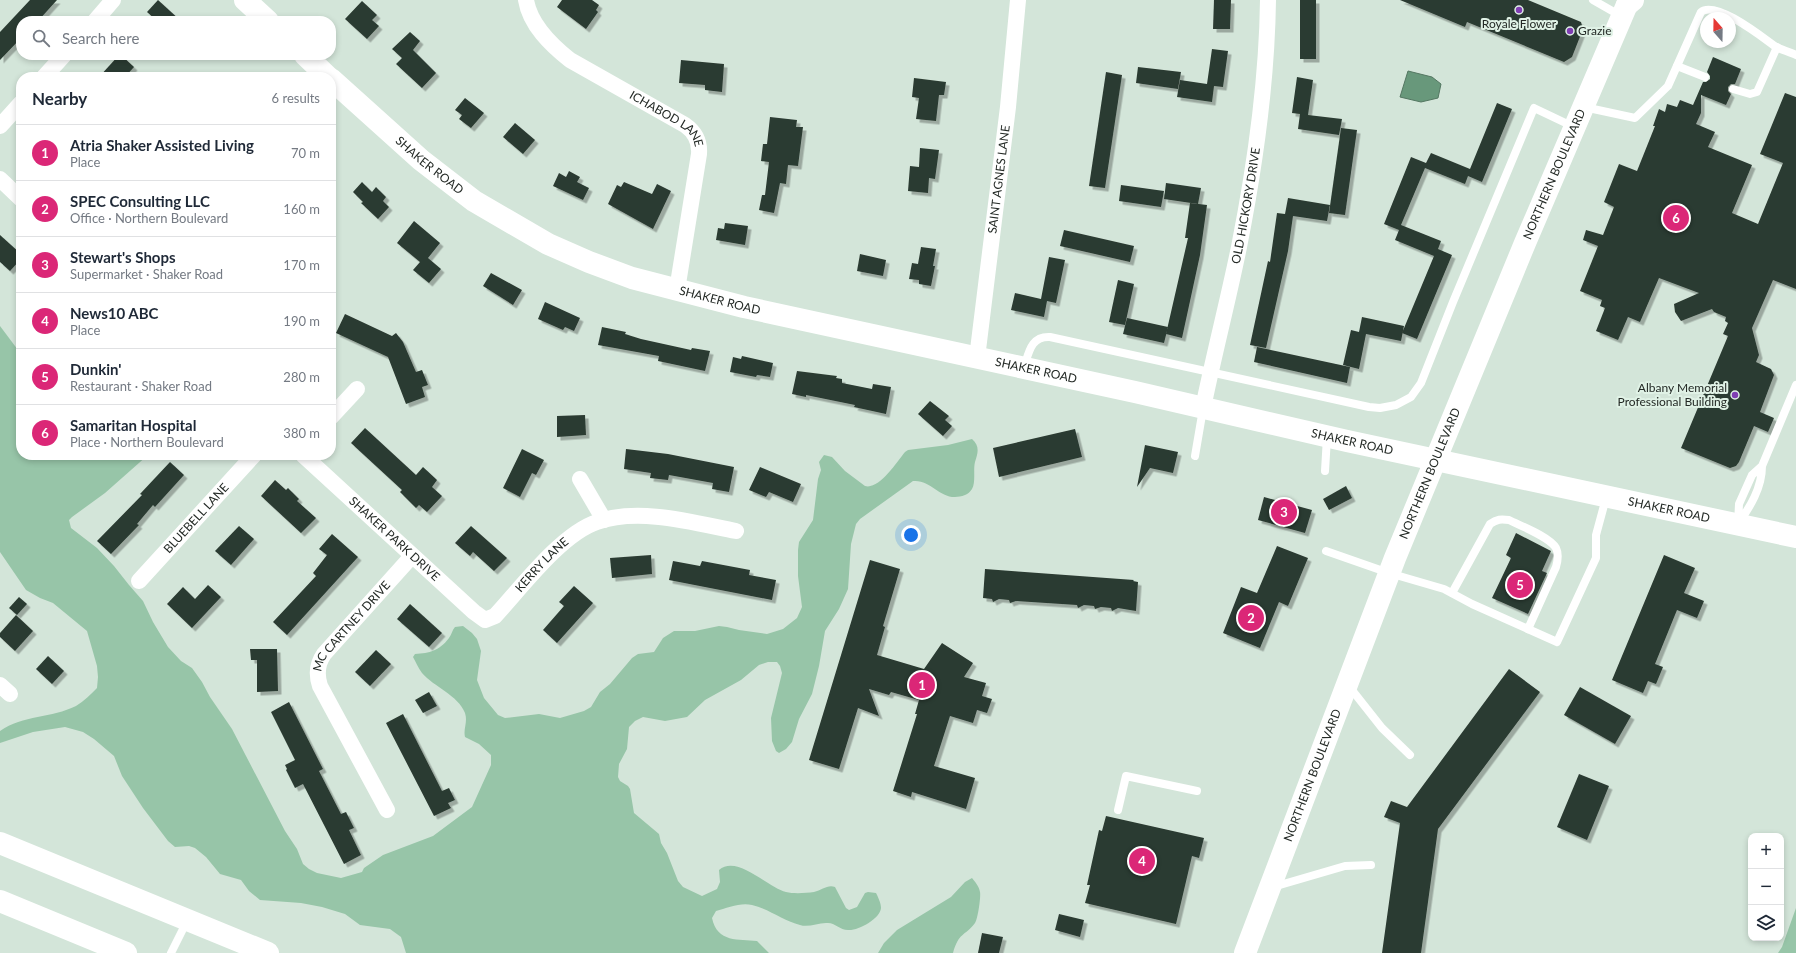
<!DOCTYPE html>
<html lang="en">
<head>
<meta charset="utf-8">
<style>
  :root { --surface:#fff; --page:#f6f6f7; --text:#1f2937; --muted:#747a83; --line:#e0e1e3; --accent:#db2777 }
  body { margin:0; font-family:Lato,sans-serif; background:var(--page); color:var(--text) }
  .controls { position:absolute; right:12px; bottom:12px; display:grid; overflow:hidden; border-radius:8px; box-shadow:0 2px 6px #0003 }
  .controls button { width:36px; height:36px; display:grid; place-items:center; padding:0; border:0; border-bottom:1px solid var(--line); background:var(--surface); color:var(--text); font:20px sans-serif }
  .compass { position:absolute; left:1700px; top:12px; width:36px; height:36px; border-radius:50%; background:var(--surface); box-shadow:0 2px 6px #0003; rotate:340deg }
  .you { position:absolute; left:911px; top:535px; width:14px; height:14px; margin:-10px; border:3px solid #fff; border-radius:50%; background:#1a73e8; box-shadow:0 0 0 6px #1a73e833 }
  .badge { display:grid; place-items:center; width:26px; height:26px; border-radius:50%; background:var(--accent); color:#fff; font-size:13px; font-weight:700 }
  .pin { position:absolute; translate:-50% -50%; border:2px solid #fff; box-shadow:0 1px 4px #0006 }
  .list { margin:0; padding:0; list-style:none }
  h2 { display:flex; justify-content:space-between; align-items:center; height:52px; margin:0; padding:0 16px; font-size:17px }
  h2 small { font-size:13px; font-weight:400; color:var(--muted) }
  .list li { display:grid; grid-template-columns:26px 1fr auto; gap:12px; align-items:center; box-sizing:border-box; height:56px; padding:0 16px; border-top:1px solid var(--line) }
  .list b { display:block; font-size:15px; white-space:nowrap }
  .list p { margin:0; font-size:13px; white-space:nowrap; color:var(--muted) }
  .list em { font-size:13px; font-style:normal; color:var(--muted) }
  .icon { flex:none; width:22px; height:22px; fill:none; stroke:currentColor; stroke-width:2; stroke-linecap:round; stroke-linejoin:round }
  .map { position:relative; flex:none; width:1796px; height:953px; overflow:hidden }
  .search { position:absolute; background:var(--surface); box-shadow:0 2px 6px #0003; left:16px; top:16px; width:320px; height:44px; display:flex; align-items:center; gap:10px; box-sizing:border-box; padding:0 14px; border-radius:16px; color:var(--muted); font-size:15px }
  .panel { position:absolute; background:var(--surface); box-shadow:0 2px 6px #0003; left:16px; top:72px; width:320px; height:388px; border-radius:16px }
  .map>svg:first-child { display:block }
</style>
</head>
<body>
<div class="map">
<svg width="1796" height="953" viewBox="0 0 1796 953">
  <defs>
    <filter id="shadow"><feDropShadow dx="3.5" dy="3.5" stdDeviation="0" flood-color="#0004"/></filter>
  </defs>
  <rect width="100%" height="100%" fill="#d3e5d9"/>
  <!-- green -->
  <g fill="#97c5a8">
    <path d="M0 326 21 354V455H83L87 460 95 455H148L105 493 72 517 69 520 71 528 97 548 114 566 129 585 143 601 153 622 168 647 181 661 192 668 202 682 210 697 232 729 285 831 297 849 303 864 309 869 317 873 341 878 362 872 364 868 383 855 433 836 472 807 491 765V755L479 744 465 737C463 729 468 722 465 713 458 695 434 687 422 673 418 668 416 662 413 657L415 654C430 653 439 651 449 638 452 634 452 630 455 627L463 626 472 633 477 639 481 651 477 680 484 698 498 715 505 718 539 714 560 718 584 711 591 707 600 692 610 684 632 658 638 654 654 652 663 638 674 631H695L719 626 727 627 739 630 767 634 783 629 797 618 802 607 798 576V550L799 542 813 520 818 479 821 470 819 462 824 455 832 457 845 471 865 486C879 490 896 463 905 452L908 450 948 445 972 439C980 446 978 453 975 462 973 470 976 482 972 489 970 492 968 494 965 495 941 504 933 479 913 481L860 519 856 524 851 544 848 589 839 609 825 631 819 666 812 694 799 719 792 742 786 749 779 753 776 751 772 741 771 718 782 673 780 666 777 662H768L759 665 741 680 705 700 687 717 665 721 643 717 635 721 629 727 627 749 619 764 618 777 620 781 628 786 630 789 634 813 659 834 661 843 667 853 678 881 683 887 702 896 717 889 720 882 719 870C737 854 767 887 786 892 794 894 806 893 814 892 822 890 828 884 835 887L846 908 849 910 857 907 865 893 868 892 876 893C878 897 881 903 881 908 880 919 858 931 848 930 840 930 835 923 828 923 819 922 809 928 800 925 784 921 769 909 752 905 741 902 727 908 716 911L712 918C717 943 739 939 757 941L769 953H406L401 937 390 929 360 925 345 914 322 907 301 903 260 900 249 891 241 880 220 874 206 857 195 848 189 846 175 847 168 841 143 808 122 776 114 756 94 739 83 732 65 727 33 732 0 743V731C23 715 52 718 76 706 84 701 91 694 97 688L98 677 97 666 87 631 53 603 40 598 26 590 0 552Z"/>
    <path d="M972 878C975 882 979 886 980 892 981 896 978 919 975 923 964 937 959 932 953 953H878L884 943 897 930 951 897 965 882Z"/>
    <polygon points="1796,908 1796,953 1778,953 1782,947"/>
  </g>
  <!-- water -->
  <polygon fill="#68987b" stroke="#547762" points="1408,71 1432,77 1441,84 1438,98 1421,102 1400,97"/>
  <!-- building -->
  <g fill="#2b3a31" filter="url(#shadow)">
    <polygon points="30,0 57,0 38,21 21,21 21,38 0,60 0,32"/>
    <polygon points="158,0 181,21 157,21 147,12"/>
    <polygon points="562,0 592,0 599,5 596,10 598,12 586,29 557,7"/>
    <polygon points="1214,0 1231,0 1230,29 1213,29"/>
    <rect x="1300" y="0" width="16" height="59"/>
    <polygon points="1400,0 1528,0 1581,22 1583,29 1572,57 1564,62 1467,22 1465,27"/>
    <polygon points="362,1 377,15 372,20 379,26 367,39 345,19"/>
    <polygon points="410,32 420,41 413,50 436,73 422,88 396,64 402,58 392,49"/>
    <polygon points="1212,49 1228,51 1223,87 1214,86 1212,102 1177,97 1180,80 1207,84"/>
    <polygon points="119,55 121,55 134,67 125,77 99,77"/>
    <polygon points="1713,57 1741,69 1735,84 1731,84 1728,87 1728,91 1731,94 1726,105 1701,95 1701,113 1696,124 1715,132 1708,147 1752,165 1732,213 1758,224 1783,163 1760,154 1785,93 1796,97 1796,289 1773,280 1752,328 1759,355 1756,362 1771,369 1774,375 1760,412 1774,418 1768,432 1754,426 1739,462 1736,466 1730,468 1681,448 1728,336 1723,334 1728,323 1725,321 1726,317 1714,312 1712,309 1681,321 1675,312 1674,304 1699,293 1659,278 1640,322 1628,317 1618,340 1596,331 1605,308 1600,306 1602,300 1580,291 1598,246 1583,240 1586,230 1603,235 1614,207 1604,202 1619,164 1637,171 1655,126 1653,126 1659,109 1665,112 1667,104 1677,107 1680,100 1693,105 1703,82 1706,82 1710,79 1710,76 1707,72"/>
    <polygon points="681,60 724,64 722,92 705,90 705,85 679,83"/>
    <polygon points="1138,67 1181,72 1178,89 1136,83"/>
    <polygon points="1106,72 1122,75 1105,188 1089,186"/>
    <polygon points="1297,77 1313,80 1308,115 1342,119 1339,135 1298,129 1300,114 1292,113"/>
    <polygon points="914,78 946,82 944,95 939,95 936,121 916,119 919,98 912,97"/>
    <polygon points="465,98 484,113 471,128 459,119 462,115 455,110"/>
    <polygon points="1497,103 1512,109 1482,182 1468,176 1465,184 1425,168 1401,225 1441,241 1438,249 1452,255 1417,339 1402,333 1434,256 1395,240 1399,230 1384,224 1411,157 1426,163 1431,153 1470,169"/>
    <polygon points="770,117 797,120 796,127 803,127 798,166 788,165 786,184 780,183 774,213 759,210 762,195 765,195 769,162 761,161 763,144 767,144"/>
    <polygon points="515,123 535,140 523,154 503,137"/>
    <polygon points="1341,128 1357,130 1345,215 1329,213"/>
    <polygon points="920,148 939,150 935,179 929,178 928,193 908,191 910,166 919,167"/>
    <polygon points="569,171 580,177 577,182 589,188 583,200 553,186 559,173 566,177"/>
    <polygon points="362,182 372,192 376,187 386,197 383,201 389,207 378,219 361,203 363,202 353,192"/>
    <polygon points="624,182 652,194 657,184 671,191 653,229 608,204 617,185 621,187"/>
    <polygon points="1166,183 1201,188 1198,204 1164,199"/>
    <polygon points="1121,185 1164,191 1161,207 1119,201"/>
    <polygon points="1288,198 1330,205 1327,221 1293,216 1288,251 1266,348 1250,345 1268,261 1270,262 1277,213 1285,214"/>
    <polygon points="1190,203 1207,205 1200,255 1182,338 1166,334 1188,238 1185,238"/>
    <polygon points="414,221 440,243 428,258 441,269 429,283 413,270 420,262 397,243"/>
    <polygon points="725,223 748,226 745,245 716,240 718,228 724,229"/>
    <polygon points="1064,230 1134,246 1130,262 1060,246"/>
    <polygon points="0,235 21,254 21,259 10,271 0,262"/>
    <polygon points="921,247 936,249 933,266 935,266 931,286 919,284 919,280 909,279 912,263 918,264"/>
    <polygon points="860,254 886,260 883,276 857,271"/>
    <polygon points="1049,257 1065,260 1056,303 1047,301 1044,317 1011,310 1015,293 1041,299"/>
    <polygon points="491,273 522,290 513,305 483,286"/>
    <polygon points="1118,280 1134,284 1125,325 1109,322"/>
    <polygon points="545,302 580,318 574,331 565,327 563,330 538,319"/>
    <polygon points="345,314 392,336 396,333 403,342 416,372 422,370 428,385 422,387 425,397 406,404 388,357 336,333"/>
    <polygon points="1362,317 1404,326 1401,341 1366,334 1359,369 1343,365 1351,330 1359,332"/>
    <polygon points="1127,318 1168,327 1164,343 1123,334"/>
    <polygon points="602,327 626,332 625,334 641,339 691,350 692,348 710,351 705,371 658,361 659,356 598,345"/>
    <polygon points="1257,347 1350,367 1347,383 1254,362"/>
    <polygon points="742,356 773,363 770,377 757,375 756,377 730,372 733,357 741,359"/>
    <polygon points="797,371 837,376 836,378 842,379 842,383 872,389 873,384 891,387 886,414 854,407 855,405 806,395 806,397 792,394"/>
    <polygon points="930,401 949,416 945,420 952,426 943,436 918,414"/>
    <polygon points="585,415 586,435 557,437 557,416"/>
    <polygon points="365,428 416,475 423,467 437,480 432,487 442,496 427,512 419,505 416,508 400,492 402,490 351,443"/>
    <polygon points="1075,429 1082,457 999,477 993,448"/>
    <polygon points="1145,445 1178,452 1173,473 1150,468 1137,487"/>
    <polygon points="522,449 544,460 536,475 532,473 520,497 503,488"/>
    <polygon points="626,449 668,454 734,467 729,492 712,489 713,483 669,475 668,480 650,478 651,473 624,469"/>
    <polygon points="170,462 184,475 155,507 153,505 137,524 139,525 111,554 97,541 142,495 140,494"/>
    <polygon points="760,467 801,484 793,502 769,492 766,497 749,490"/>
    <polygon points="275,480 286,490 288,488 299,499 297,501 316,518 301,533 261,496"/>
    <polygon points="1346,486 1352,498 1329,510 1323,499"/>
    <polygon points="1264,497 1312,510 1305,533 1258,520"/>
    <polygon points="239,526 254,539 231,565 215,551"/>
    <polygon points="471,526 507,558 494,571 473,552 470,556 455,543"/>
    <polygon points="1516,533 1551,551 1542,571 1547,573 1528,614 1492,598 1511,558 1506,555"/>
    <polygon points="332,534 358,557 287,635 273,622 316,576 313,573 327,555 319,549"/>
    <polygon points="1277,546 1308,558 1288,606 1279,602 1260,648 1223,633 1241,587 1257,593"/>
    <polygon points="651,555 652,574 612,578 610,558"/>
    <polygon points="1664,555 1695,568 1684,593 1704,601 1697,618 1677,610 1655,664 1663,667 1656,684 1648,681 1643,693 1612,680"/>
    <polygon points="870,560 900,569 883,626 885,627 877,655 924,669 942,643 973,663 964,677 986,683 982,696 992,699 987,713 977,710 973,723 950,716 934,766 975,778 966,809 912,792 911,797 893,791 917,714 915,714 919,700 891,692 889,695 869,689 879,716 858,708 839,769 809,760"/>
    <polygon points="673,561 700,566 702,561 750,570 749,575 776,580 772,600 669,580"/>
    <polygon points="985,569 1134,580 1133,581 1138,582 1136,611 1118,608 1112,611 1111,608 1101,607 1095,609 1094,606 1084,605 1078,608 1077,605 1016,601 1010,603 1009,600 999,599 993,602 992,599 983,598"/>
    <polygon points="208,585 221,597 192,628 167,604 183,587 195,599"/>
    <polygon points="574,586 593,603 557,643 543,630 564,606 559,602"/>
    <polygon points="19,597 27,604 17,615 9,608"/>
    <polygon points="410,604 442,633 429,647 397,619"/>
    <polygon points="16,615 33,631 15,651 0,637 0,633"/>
    <polygon points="250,649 277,649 278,691 257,692 257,660 251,660"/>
    <polygon points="376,650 391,664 370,686 355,672"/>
    <polygon points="48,656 64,671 52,684 36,669"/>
    <polygon points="1509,669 1540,692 1438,829 1421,953 1382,953 1400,823 1384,817 1391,801 1407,807"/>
    <polygon points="1580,687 1631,716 1615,744 1564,715"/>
    <polygon points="429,692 437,706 423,713 415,700"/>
    <polygon points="289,702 323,769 319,771 341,814 346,812 354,828 349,830 361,855 344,864 303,784 295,788 286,770 287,769 285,765 295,760 271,712"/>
    <polygon points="403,714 442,791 449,788 455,800 448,803 451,808 434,816 386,723"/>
    <polygon points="1579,774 1609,786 1587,840 1557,827"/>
    <polygon points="1106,816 1204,838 1199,858 1192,856 1176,924 1085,903 1090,885 1087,885 1099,830 1102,831"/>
    <polygon points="1059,914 1084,920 1080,937 1055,930"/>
    <polygon points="982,933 1003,937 999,953 978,953"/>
  </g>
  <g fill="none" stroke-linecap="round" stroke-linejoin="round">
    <!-- service -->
    <g stroke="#fff" stroke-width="8">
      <polyline points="1593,0 1621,16"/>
      <polyline points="1677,66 1705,77"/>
      <polyline points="1733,89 1750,94 1757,92 1777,47"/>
      <path d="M1584 107 1635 118 1668 86 1701 12C1716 0 1762 37 1776 47 1782 50 1790 52 1796 55"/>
      <path d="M1024 367C1029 352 1031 336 1050 337L1369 407 1380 408 1396 405 1411 397 1421 383 1453 302 1534 108 1574 127"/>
      <polyline points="1195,456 1203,409"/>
      <path d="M1762 466 1752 475 1739 504 1738 524C1750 507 1762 488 1762 466L1796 385"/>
      <polyline points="1325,471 1327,437"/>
      <polyline points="1326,551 1389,573 1444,589 1472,604 1557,642 1596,558 1596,535 1606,498"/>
      <path d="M1452 593 1490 524C1497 519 1501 519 1509 520 1521 526 1550 537 1556 548 1559 554 1558 560 1556 567L1528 629"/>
      <polyline points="1348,685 1382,728 1410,755"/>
      <polyline points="1118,810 1126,776 1197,791"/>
      <polyline points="1273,887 1345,866 1371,865"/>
      <polyline points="171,953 187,921"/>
    </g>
    <!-- minor -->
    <g stroke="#fff" stroke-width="16">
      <path id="s1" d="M526 0C530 25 551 45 570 60L685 125C695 132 700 141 699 154L677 290"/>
      <polyline points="95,21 113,0"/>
      <polyline points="44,77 64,55"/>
      <polyline points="0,126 21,103"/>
      <polyline points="0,179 21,199"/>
      <path id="s2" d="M977 358 1008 107 1018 0"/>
      <path id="s3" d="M1203 408C1214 354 1228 301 1239 247 1255 166 1267 83 1268 0"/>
      <polyline points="331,417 357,389"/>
      <path id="s4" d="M303 455 474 612 485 620 495 616C521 588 561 534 597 522 639 507 695 523 736 531"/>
      <polyline points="580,479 604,520"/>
      <path id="s5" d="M139 581 254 455"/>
      <polyline points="0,685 10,694"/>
      <path id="s6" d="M387 810 320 686C316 674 317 664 324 654L412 556"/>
    </g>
    <!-- secondary -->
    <g stroke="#fff" stroke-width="22">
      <polyline points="245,0 268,21"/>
      <polyline points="305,55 328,77"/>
      <path id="s7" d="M331 79 421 160 474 201 548 244 589 262 632 278 744 307 1135 392 1347 441 1796 537"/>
      <path id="s8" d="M1245 953 1395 558 1525 243 1629 0"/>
    </g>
    <!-- motorway -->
    <g stroke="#fff" stroke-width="22">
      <polyline points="1627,5 1633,0"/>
      <polyline points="0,843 268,953"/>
      <polyline points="0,901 126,953"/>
    </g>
  </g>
  <!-- markers -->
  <g fill="#803eb3" stroke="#e0f2e6" stroke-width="1.5">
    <circle cx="1519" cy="10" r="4"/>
    <circle cx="1570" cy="31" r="4"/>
    <circle cx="1735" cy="395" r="4"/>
  </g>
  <g text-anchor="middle" stroke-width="4" stroke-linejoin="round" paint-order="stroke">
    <!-- poi labels -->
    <g font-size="12" fill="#242a26" stroke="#e0f2e6">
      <text x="1519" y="28">Royale Flower</text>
      <text x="1578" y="35" text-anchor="start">Grazie</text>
      <text x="1727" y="392" text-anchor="end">Albany Memorial<tspan x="1727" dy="14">Professional Building</tspan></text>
    </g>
    <!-- street labels -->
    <g font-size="12" fill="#242a26" stroke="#e0f2e6">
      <text dy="4" stroke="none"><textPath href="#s1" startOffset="190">ICHABOD LANE</textPath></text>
      <text dy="4" stroke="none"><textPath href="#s7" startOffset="131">SHAKER ROAD</textPath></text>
      <text dy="4" stroke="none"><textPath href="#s8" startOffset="838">NORTHERN BOULEVARD</textPath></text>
      <text dy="4" stroke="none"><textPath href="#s2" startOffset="180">SAINT AGNES LANE</textPath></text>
      <text dy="4" stroke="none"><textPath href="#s3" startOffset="207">OLD HICKORY DRIVE</textPath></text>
      <text dy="4" stroke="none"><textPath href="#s7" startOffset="455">SHAKER ROAD</textPath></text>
      <text dy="4" stroke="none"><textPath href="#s7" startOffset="779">SHAKER ROAD</textPath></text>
      <text dy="4" stroke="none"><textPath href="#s7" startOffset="1103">SHAKER ROAD</textPath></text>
      <text dy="4" stroke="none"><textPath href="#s8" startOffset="514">NORTHERN BOULEVARD</textPath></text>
      <text dy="4" stroke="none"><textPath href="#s7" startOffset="1427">SHAKER ROAD</textPath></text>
      <text dy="4" stroke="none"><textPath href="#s5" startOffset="85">BLUEBELL LANE</textPath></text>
      <text dy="4" stroke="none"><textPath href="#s4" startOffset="124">SHAKER PARK DRIVE</textPath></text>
      <text dy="4" stroke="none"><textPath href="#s4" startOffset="326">KERRY LANE</textPath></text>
      <text dy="4" stroke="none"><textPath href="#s6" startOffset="213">MC CARTNEY DRIVE</textPath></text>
      <text dy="4" stroke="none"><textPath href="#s8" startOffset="190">NORTHERN BOULEVARD</textPath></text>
    </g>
  </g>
</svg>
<div class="controls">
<button>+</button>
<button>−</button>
<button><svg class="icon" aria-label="layers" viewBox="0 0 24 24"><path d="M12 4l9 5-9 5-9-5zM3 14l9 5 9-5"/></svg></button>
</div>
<svg class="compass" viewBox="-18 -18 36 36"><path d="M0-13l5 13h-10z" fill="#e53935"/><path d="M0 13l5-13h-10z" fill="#747a83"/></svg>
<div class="you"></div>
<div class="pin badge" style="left:922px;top:685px">1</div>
<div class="pin badge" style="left:1251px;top:618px">2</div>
<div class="pin badge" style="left:1284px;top:512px">3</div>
<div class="pin badge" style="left:1142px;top:861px">4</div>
<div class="pin badge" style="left:1520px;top:585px">5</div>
<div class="pin badge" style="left:1676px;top:218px">6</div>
<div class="search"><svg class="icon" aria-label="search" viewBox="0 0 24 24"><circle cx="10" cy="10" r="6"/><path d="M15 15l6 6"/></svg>Search here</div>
<section class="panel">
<h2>Nearby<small>6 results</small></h2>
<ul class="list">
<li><span class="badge">1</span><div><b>Atria Shaker Assisted Living</b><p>Place</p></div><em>70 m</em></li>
<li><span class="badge">2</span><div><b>SPEC Consulting LLC</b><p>Office · Northern Boulevard</p></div><em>160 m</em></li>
<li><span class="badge">3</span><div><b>Stewart's Shops</b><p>Supermarket · Shaker Road</p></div><em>170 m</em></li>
<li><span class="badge">4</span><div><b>News10 ABC</b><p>Place</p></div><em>190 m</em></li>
<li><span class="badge">5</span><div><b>Dunkin'</b><p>Restaurant · Shaker Road</p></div><em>280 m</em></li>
<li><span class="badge">6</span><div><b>Samaritan Hospital</b><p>Place · Northern Boulevard</p></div><em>380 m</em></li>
</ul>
</section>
</div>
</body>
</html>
